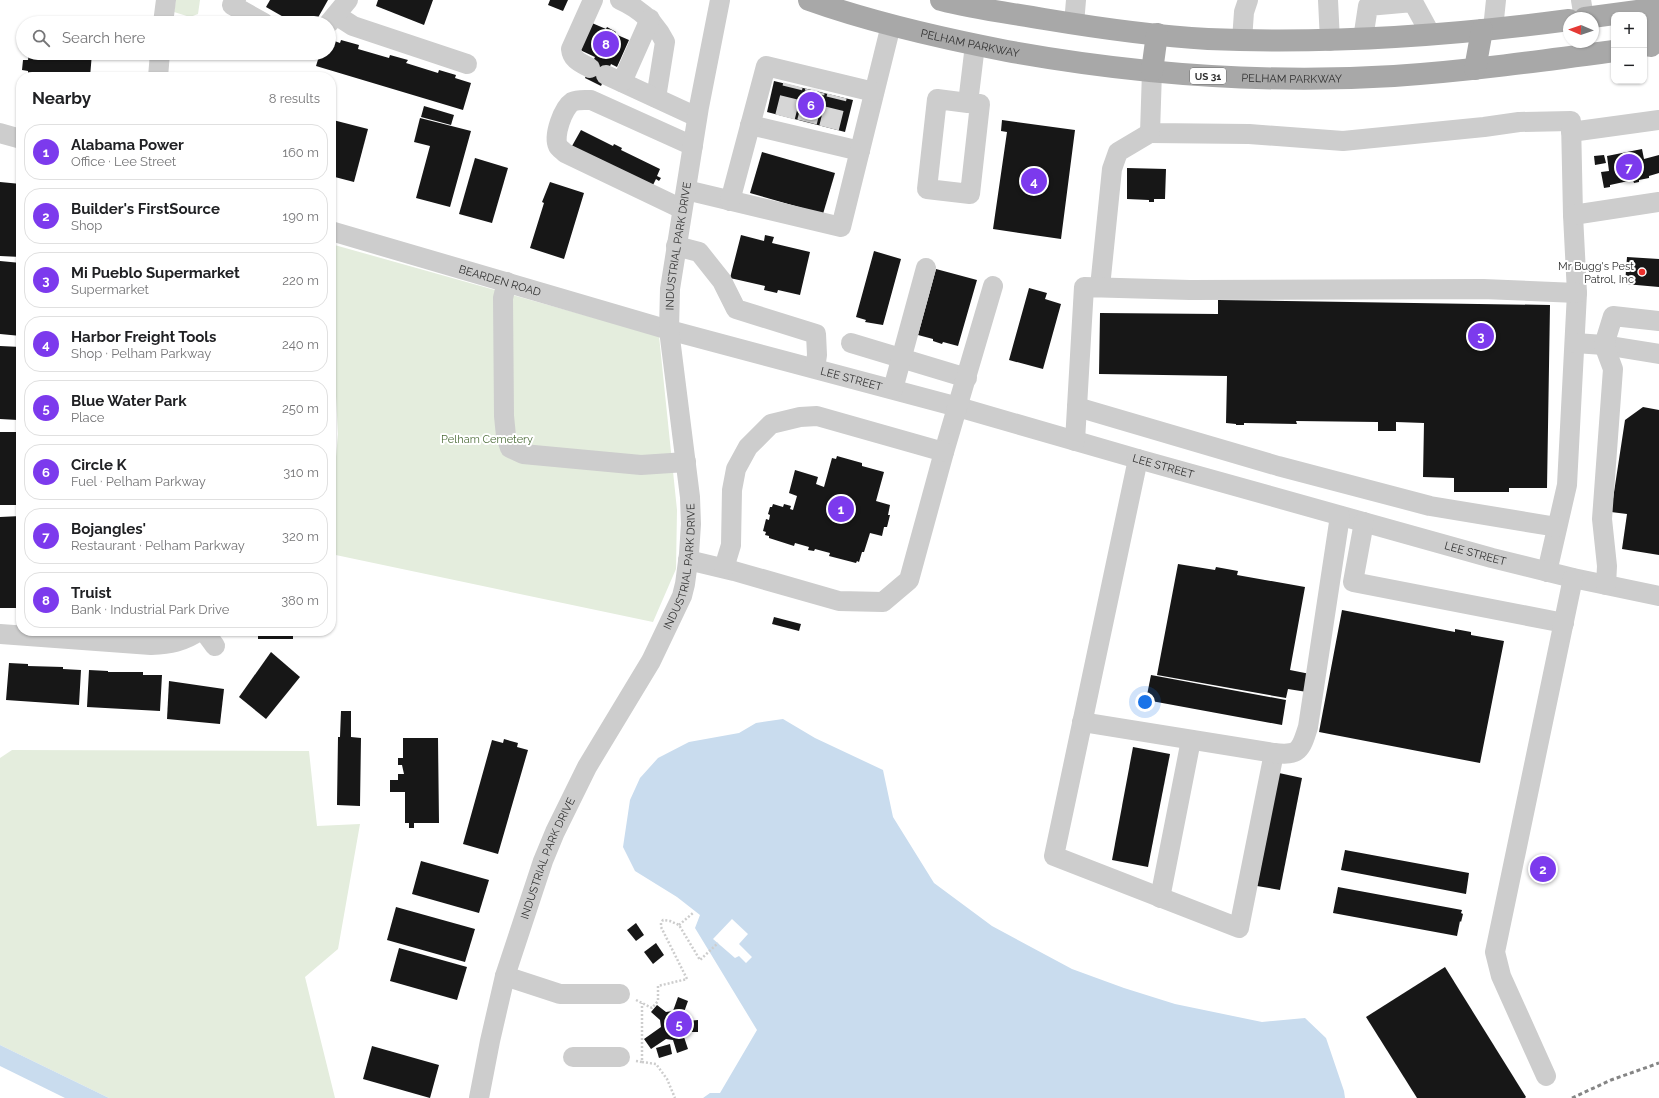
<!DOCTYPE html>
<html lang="en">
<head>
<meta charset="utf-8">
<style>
  :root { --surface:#fff; --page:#f6f6f6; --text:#202124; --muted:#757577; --line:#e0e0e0; --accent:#7c3aed }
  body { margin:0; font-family:Raleway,sans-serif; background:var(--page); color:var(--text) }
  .controls { position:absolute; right:12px; top:12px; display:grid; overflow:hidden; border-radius:8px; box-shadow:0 1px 3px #0004 }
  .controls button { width:36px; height:36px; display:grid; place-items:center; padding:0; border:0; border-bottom:1px solid var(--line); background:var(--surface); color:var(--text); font:20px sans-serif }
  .compass { position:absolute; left:1563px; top:12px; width:36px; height:36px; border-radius:50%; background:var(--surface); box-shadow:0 1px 3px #0004; rotate:272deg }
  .you { position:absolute; left:1145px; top:702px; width:14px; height:14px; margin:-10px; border:3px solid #fff; border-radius:50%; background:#1a73e8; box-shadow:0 0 0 6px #1a73e833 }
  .badge { display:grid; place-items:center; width:26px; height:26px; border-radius:50%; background:var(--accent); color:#fff; font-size:13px; font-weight:700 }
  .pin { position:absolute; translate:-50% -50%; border:2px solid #fff; box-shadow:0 1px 4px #0006 }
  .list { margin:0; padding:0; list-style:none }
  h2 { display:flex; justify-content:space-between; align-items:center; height:52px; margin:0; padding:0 16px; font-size:17px }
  h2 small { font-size:13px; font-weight:400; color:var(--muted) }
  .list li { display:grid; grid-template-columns:26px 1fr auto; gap:12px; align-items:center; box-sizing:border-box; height:56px; margin:0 8px 8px; padding:0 8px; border:1px solid var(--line); border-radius:16px }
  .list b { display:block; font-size:15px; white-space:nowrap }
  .list p { margin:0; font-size:13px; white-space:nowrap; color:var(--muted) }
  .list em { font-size:13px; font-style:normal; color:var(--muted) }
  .icon { flex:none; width:22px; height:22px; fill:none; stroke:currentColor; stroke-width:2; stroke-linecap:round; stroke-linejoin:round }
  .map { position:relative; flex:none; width:1659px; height:1098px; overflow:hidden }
  .search { position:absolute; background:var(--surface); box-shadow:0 1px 3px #0004; left:16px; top:16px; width:320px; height:44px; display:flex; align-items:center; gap:10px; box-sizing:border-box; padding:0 14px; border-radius:22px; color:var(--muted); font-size:15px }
  .panel { position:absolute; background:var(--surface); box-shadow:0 1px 3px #0004; left:16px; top:72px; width:320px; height:564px; border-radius:16px }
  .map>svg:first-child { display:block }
</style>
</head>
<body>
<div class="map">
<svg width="1659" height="1098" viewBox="0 0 1659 1098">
  <rect width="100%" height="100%" fill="#fff"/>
  <!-- green -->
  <g fill="#e4eddd">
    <polygon points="176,0 200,0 198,14 190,17 174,12"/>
    <polygon points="331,244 659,336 677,510 676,569 653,622 331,554 331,515 338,434 331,301"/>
    <polygon points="12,750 309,751 317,826 360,824 338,949 305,977 335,1098 109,1098 0,1045 0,758"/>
  </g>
  <!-- water -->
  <g fill="#c9dcee">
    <polygon points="783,719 815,738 883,770 893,817 934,883 992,926 1072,969 1124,988 1175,1004 1262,1022 1305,1018 1326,1038 1344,1091 1345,1098 703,1098 710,1093 720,1093 757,1030 695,928 700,915 677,897 635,871 623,847 630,800 640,778 658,758 689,742 739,733 756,723"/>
    <polygon points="0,1045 109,1098 65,1098 0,1066"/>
  </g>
  <!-- pier -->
  <polygon fill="#fff" points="732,919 748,934 739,944 752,957 746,963 739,956 735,958 713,939"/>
  <!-- building -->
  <g fill="#171717">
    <polygon points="270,0 328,0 315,23 294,23 266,7"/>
    <polygon points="378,0 433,0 424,25 376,6"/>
    <polygon points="550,0 568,0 563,11 548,5"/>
    <polygon points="592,23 606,29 607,27 616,32 615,34 629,40 617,67 611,64 601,86 585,78 595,57 580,50"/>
    <polygon points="329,39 340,43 341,40 359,45 358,49 389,58 390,55 408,60 406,63 438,73 439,70 456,75 455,78 471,83 463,110 316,66 320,53 329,53"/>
    <polygon points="29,53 92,53 90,77 28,77 28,71 22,70 23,60 28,60"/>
    <polygon points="774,81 853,100 845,132 767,112"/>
    <polygon points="424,106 454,115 451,125 421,117"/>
    <polygon points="420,118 471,131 450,207 416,198 430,146 414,142"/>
    <polygon points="333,120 368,129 354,182 331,176 331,128"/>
    <polygon points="1002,120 1075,130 1061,239 993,229 1007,132 1001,131"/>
    <polygon points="581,130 613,146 614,144 622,148 621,150 660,169 657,176 661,178 659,181 656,179 652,187 572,146"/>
    <polygon points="1642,149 1644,159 1659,155 1659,173 1649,176 1649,178 1639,180 1639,182 1634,183 1633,180 1610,185 1610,187 1604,188 1601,172 1609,171 1607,156"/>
    <polygon points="762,152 835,173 823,214 750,193"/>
    <polygon points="1604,155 1606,163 1595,165 1594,156"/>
    <polygon points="475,158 508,168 492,223 459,214"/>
    <polygon points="1127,168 1166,169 1165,199 1154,199 1154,202 1149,202 1149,200 1127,199"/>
    <polygon points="0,182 21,184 21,257 0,256"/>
    <polygon points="550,182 584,193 564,259 530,248 544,203 542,202"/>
    <polygon points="741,235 764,241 765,235 774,237 772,243 810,252 800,295 778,290 777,293 764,290 765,286 730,278"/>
    <polygon points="874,251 901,259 883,325 865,322 866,320 856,317"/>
    <polygon points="1627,257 1659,259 1659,287 1625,284"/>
    <polygon points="0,261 21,263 21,336 0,334"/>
    <polygon points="936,269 977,280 958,346 943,342 942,344 933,341 933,339 918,335"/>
    <polygon points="1029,288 1047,293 1045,299 1061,304 1043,369 1009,360"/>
    <polygon points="1218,300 1550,305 1547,488 1509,488 1509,492 1454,492 1454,478 1423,477 1424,423 1396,422 1396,431 1378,431 1378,422 1296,421 1297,424 1244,423 1244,425 1236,425 1236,424 1226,423 1227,376 1099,374 1100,313 1218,314"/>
    <polygon points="0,346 21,347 21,384 19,384 18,401 19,401 18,420 0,419"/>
    <polygon points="1643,407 1659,410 1659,555 1622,549 1627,514 1611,512 1625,420"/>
    <rect x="0" y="432" width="21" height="73"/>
    <polygon points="837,456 862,463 862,466 884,472 876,501 890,505 888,515 890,515 887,527 884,527 882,536 870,533 864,552 862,552 859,562 857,561 856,563 829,556 830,553 815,549 814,551 808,550 809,547 795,543 794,546 769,538 769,536 765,535 766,532 763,531 766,519 769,520 770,515 768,514 770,507 772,507 773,504 783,507 784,504 791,506 790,509 793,510 797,496 789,493 795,470 818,477 816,484 824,487 832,458 836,459"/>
    <polygon points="21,516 21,608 0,608 0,517"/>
    <polygon points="1178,564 1215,570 1216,567 1238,571 1237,575 1305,587 1290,670 1310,674 1307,692 1288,689 1286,698 1157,675"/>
    <polygon points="1342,610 1455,632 1455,629 1471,632 1471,635 1504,641 1480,763 1319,732"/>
    <polygon points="774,617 801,624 799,631 772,624"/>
    <rect x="258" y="631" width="35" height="8"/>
    <polygon points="271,652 300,677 266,719 239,697"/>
    <polygon points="9,663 28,664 28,666 63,667 63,669 81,670 79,705 6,700"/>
    <polygon points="89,670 108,671 108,672 143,672 143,675 162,675 160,711 87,707"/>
    <polygon points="1151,675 1286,700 1282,725 1146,700"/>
    <polygon points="169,681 224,689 220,724 167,719"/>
    <polygon points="341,711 351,711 351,737 361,738 360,806 337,805 338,737 340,737"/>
    <polygon points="403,738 438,738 439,823 414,823 414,828 409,828 409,823 405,823 405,792 390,792 390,780 398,780 398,774 404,774 402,765 398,765 398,758 403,758"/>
    <polygon points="504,739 518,743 517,747 528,750 498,854 463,844 492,740 503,743"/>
    <polygon points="1133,747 1170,754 1148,867 1112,860"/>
    <polygon points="1279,773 1302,778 1280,890 1257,886"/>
    <polygon points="1345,850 1469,873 1466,894 1341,870"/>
    <polygon points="421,861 489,880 479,913 412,894"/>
    <polygon points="1338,887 1462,910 1461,913 1463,914 1461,922 1460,921 1457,936 1333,913"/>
    <polygon points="396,907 475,929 465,962 387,940"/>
    <polygon points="636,923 644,935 636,941 627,930"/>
    <polygon points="656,943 664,955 653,964 644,952"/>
    <polygon points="399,948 467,967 457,1000 390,981"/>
    <polygon points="1445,967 1526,1097 1525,1098 1417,1098 1366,1017"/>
    <polygon points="678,997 688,1001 683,1015 687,1021 698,1020 698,1032 688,1032 684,1037 688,1049 677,1053 673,1040 666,1039 651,1049 644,1039 661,1027 660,1020 651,1012 657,1005 666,1012 673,1011"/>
    <polygon points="670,1044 672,1054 659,1058 656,1048"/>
    <polygon points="372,1046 439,1065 430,1098 363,1079"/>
  </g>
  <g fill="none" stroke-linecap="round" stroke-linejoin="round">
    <!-- minor-tunnel -->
    <g stroke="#d6d6d6" stroke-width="20" stroke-dasharray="20 10" stroke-linecap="butt">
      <polyline points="785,117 793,85"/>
      <polyline points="807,122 815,91"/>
      <polyline points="829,128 837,96"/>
    </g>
    <!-- path -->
    <g stroke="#cdcdcd" stroke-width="2.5" stroke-dasharray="2 2" stroke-linecap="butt">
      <polyline points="679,925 693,913"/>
      <polyline points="636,1000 652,1008 658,1001 658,986 687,979 661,927 661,923 663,920 670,921 679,925 700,960 718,943"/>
      <polyline points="636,1061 642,1062 642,1003"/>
      <polyline points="642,1062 656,1064 667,1079 675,1098"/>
    </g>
    <!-- minor -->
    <g stroke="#cdcdcd" stroke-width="20">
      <polyline points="236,0 232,5 264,23"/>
      <path d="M620 0C640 9 655 22 665 42L656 98"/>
      <polyline points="1328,0 1330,41"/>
      <polyline points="1581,0 1584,18"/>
      <polyline points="336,15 353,26 467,64"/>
      <polyline points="163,23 166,0"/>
      <polyline points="329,23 348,0"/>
      <polyline points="1074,24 1076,0"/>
      <polyline points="1493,29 1496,0"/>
      <polyline points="1363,39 1368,6 1413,2 1431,35"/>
      <polyline points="1242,40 1244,12 1248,0"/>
      <path d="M590 68C581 63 572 60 571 49L593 0"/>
      <polyline points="1152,71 1150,133 1249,134 1343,141 1484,127 1519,122 1571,121 1573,215 1577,293 1567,485 1547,572"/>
      <polyline points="606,75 697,117"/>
      <polyline points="158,77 160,53"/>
      <polyline points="622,82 650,19"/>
      <polyline points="968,103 980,104 970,194 927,189 937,99 968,103 975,45"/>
      <polyline points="750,125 860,151"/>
      <polyline points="1571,132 1659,120"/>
      <polyline points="0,133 21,139"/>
      <polyline points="686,190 841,227 891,25"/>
      <polyline points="730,201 766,66 874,92"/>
      <path d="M682 209 565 153C563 151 559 148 558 146 553 136 563 108 572 102 578 99 585 100 591 100L693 146"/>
      <polyline points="1573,215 1659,202"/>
      <path id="s1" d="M331 231 669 330 958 407 1138 459 1492 558 1573 578 1659 596"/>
      <polyline points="676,246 699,252 722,281 736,309 816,334 817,355 815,368"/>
      <polyline points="507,282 503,298 504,416 506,436 510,448 523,454 641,465 686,462"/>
      <polyline points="1100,287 1112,169 1118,152 1150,133"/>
      <polyline points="851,343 967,378"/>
      <polyline points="1575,343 1604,345 1659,354"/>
      <polyline points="893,389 926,268"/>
      <polyline points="1077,407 1278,466 1430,506 1557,527"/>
      <polyline points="1075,441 1084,287 1190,290 1483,289 1577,293"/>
      <polyline points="1138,459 1054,856 1239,928 1274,753"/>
      <polyline points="1364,522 1353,582 1564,623"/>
      <polyline points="688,560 734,571 839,601 883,602 909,580 944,452 993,286"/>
      <polyline points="724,568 731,545 732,490 736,469 748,447 771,424 800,417 817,416 944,452"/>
      <polyline points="1606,585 1607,566 1602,519 1613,369 1604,345 1613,316 1659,321"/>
      <polyline points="204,631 215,646"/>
      <path d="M0 634 151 645C169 644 184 642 199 631"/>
      <path d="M1082 722 1274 753C1299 756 1301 750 1308 727L1340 516"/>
      <polyline points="1160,898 1191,740"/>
      <polyline points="505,976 560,994 620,994"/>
      <polyline points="573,1057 620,1057"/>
      <polyline points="1546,1076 1501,976 1495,952 1573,578"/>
      <path id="s2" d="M479 1098 490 1041 505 976 543 861 555 832 587 767 651 661 682 596 685 584 689 554 691 524 690 497 669 330 670 289 699 107 720 0"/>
    </g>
    <!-- major -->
    <g stroke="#a8a8a8" stroke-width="22">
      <path id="s3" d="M809 0C873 23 940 38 1007 51 1134 74 1265 84 1394 76 1468 71 1541 61 1614 51"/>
      <path d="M941 0C974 9 1010 13 1044 19 1098 28 1153 36 1208 39 1329 44 1449 36 1569 20"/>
      <polyline points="1648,9 1651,46"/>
      <polyline points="1585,18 1659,8"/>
      <polyline points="1475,69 1482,30"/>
      <polyline points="1152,71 1157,34"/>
    </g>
    <!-- rail -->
    <polyline stroke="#858585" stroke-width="3" stroke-dasharray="4 3" stroke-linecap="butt" points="1572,1098 1611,1080 1659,1063"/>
  </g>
  <!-- markers -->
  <circle fill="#ec302d" stroke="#fff" stroke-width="1.5" cx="1642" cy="272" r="4"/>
  <g text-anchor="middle" stroke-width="4" stroke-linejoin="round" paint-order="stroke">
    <!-- shield labels -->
    <rect fill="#fff" stroke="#6e6e6e" stroke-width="1" x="1190" y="68" width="36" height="16" rx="3"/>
    <g font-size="10" font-weight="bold" fill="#303030">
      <text x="1208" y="80">US 31</text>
    </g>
    <!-- street labels -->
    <g font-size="11" fill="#303030" stroke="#fff">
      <text dy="4" stroke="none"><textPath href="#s3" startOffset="167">PELHAM PARKWAY</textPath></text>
      <text dy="4" stroke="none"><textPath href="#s3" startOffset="491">PELHAM PARKWAY</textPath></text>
      <text dy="4" stroke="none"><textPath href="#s2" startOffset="898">INDUSTRIAL PARK DRIVE</textPath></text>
      <text dy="4" stroke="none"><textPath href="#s1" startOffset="176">BEARDEN ROAD</textPath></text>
      <text dy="4" stroke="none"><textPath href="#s1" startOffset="541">LEE STREET</textPath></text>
      <text dy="4" stroke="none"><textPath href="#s1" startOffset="865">LEE STREET</textPath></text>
      <text dy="4" stroke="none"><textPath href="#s1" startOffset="1189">LEE STREET</textPath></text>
      <text dy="4" stroke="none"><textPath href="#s2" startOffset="574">INDUSTRIAL PARK DRIVE</textPath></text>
      <text dy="4" stroke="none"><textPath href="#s2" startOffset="250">INDUSTRIAL PARK DRIVE</textPath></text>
    </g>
    <!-- poi labels -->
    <g font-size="11" fill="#303030" stroke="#fff" text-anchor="end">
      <text x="1634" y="270">Mr Bugg's Pest<tspan x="1634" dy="13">Patrol, Inc</tspan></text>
    </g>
    <!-- park labels -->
    <g font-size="11" fill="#4e6e3b" stroke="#fff">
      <text x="487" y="443">Pelham Cemetery</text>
    </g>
  </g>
</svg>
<div class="controls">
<button>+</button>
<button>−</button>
</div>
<svg class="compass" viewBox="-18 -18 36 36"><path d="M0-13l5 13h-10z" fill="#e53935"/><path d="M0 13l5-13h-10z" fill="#757577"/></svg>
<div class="you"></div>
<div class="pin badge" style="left:841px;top:509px">1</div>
<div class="pin badge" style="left:1543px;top:869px">2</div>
<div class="pin badge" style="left:1481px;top:336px">3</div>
<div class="pin badge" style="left:1034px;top:181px">4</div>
<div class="pin badge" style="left:679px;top:1024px">5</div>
<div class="pin badge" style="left:811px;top:105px">6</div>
<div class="pin badge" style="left:1629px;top:167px">7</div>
<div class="pin badge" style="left:606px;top:44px">8</div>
<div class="search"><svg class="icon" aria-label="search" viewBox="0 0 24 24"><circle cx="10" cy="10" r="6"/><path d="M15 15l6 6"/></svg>Search here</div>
<section class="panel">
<h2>Nearby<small>8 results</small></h2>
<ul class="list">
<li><span class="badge">1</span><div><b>Alabama Power</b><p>Office · Lee Street</p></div><em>160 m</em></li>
<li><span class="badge">2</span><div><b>Builder's FirstSource</b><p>Shop</p></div><em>190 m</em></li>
<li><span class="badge">3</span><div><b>Mi Pueblo Supermarket</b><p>Supermarket</p></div><em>220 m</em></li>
<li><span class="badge">4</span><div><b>Harbor Freight Tools</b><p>Shop · Pelham Parkway</p></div><em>240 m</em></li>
<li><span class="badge">5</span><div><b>Blue Water Park</b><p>Place</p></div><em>250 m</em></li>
<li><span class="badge">6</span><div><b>Circle K</b><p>Fuel · Pelham Parkway</p></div><em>310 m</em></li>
<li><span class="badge">7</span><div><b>Bojangles'</b><p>Restaurant · Pelham Parkway</p></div><em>320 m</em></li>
<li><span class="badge">8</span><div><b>Truist</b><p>Bank · Industrial Park Drive</p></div><em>380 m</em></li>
</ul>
</section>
</div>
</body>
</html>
